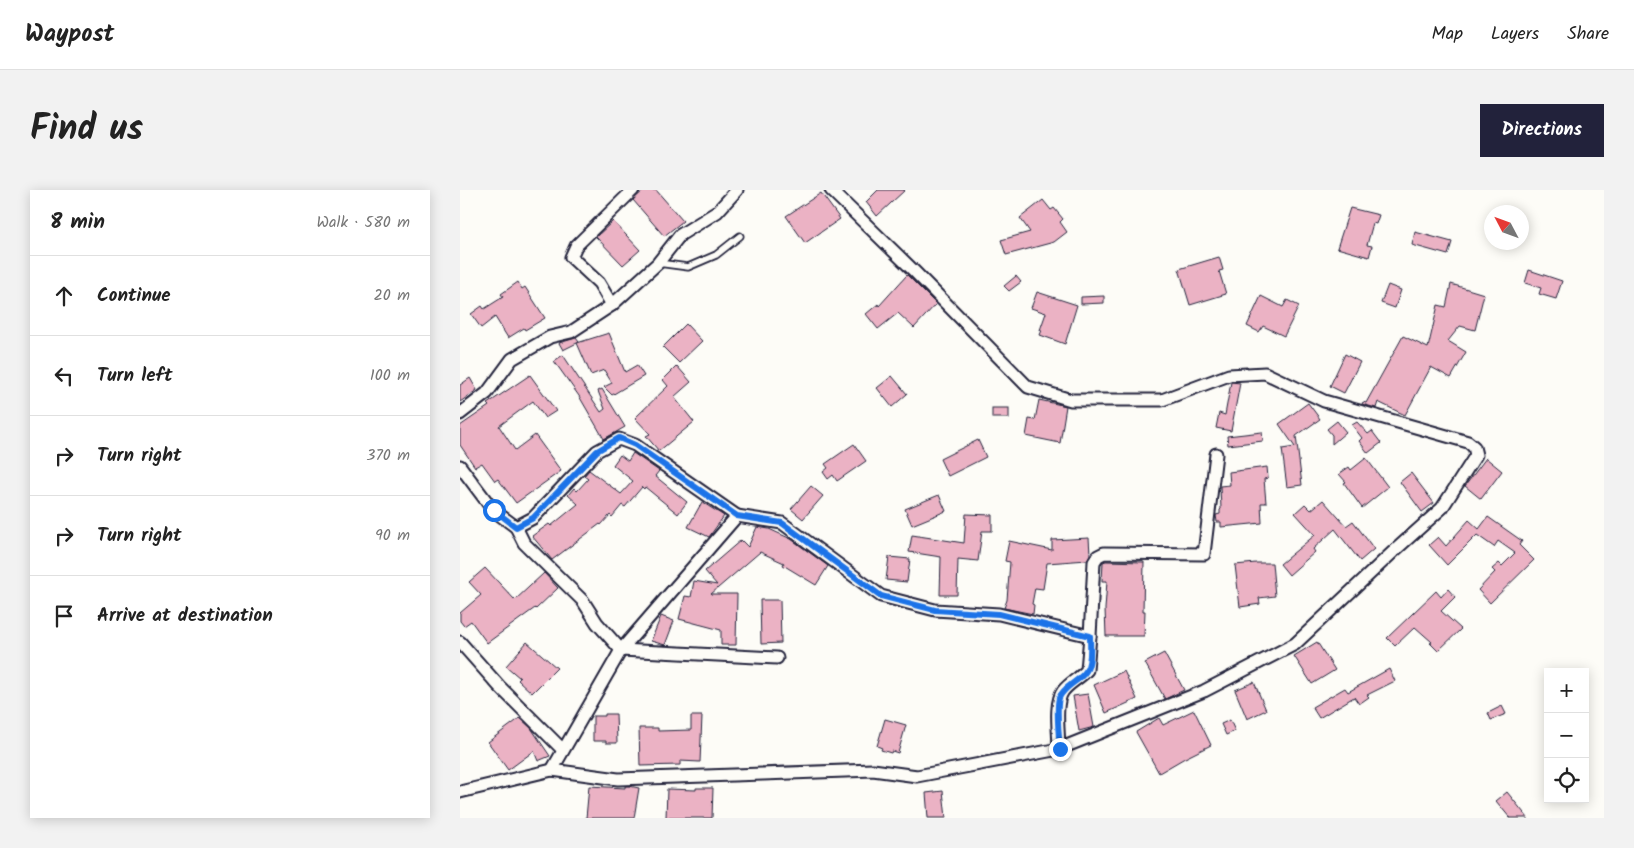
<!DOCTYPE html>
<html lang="en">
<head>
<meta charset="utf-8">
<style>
  :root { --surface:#fff; --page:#f2f2f2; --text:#222; --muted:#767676; --line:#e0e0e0; --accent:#22223b }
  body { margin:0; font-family:Kalam,sans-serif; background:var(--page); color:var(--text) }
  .controls { position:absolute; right:15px; bottom:15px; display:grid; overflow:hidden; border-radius:0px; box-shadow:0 2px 12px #0003 }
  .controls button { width:45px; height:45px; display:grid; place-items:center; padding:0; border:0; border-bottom:1px solid var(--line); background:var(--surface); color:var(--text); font:25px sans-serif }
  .compass { position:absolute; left:1024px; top:15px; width:45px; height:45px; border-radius:50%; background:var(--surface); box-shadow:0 2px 12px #0003; rotate:311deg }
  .stop { position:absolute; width:15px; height:15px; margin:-11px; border:4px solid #1a73e8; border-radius:50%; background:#fff }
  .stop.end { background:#1a73e8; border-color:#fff; box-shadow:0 1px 5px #0008 }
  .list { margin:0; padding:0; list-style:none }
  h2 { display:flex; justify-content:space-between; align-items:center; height:65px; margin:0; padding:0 20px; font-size:21px }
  h2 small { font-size:16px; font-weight:400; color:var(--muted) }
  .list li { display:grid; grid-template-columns:32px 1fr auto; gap:15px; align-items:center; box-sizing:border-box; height:80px; padding:0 20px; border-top:1px solid var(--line) }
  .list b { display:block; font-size:19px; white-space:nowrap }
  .list em { font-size:16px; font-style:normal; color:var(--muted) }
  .icon { flex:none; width:28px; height:28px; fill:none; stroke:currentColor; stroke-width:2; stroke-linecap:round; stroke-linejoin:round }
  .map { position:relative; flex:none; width:1144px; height:628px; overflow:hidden; border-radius:0px }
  header { display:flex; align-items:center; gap:30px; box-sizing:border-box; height:70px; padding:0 25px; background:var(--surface); border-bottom:1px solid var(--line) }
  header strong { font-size:24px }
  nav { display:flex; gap:28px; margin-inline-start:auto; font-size:18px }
  .intro { display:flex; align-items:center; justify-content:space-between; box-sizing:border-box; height:120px; padding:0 30px }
  h1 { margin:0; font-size:35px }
  .button { padding:12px 22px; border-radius:0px; background:var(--accent); color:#fff; font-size:18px; font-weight:700 }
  main { display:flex; gap:30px; padding:0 30px }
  aside { flex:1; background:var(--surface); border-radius:0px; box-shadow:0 2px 12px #0003 }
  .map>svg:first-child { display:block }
</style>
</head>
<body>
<header>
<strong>Waypost</strong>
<nav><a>Map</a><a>Layers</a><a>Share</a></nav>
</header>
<div class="intro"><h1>Find us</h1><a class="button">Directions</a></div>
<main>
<aside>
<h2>8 min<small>Walk · 580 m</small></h2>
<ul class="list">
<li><svg class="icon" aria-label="ahead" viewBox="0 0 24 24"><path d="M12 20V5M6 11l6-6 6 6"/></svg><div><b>Continue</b></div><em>20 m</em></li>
<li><svg class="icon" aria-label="left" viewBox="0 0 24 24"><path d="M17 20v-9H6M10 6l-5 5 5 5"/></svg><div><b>Turn left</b></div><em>100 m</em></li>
<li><svg class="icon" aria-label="right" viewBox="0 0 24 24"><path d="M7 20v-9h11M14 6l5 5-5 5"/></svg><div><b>Turn right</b></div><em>370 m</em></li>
<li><svg class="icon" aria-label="right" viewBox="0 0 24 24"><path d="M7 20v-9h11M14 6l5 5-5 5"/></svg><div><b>Turn right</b></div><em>90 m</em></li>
<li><svg class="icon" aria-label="arrive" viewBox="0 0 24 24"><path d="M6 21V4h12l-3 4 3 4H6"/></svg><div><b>Arrive at destination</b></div></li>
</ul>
</aside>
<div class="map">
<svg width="1144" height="628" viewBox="0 0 1144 628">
  <rect width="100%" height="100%" fill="#fdfcf7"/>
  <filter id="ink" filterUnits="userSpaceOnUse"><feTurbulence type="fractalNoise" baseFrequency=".02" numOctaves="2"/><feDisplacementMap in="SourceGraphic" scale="10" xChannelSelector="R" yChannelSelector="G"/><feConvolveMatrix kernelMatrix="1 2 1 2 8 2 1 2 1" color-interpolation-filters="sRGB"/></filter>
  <g filter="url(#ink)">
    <!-- building -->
    <g fill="#ebb2c4" stroke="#22223b">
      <polygon points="184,0 196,0 223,31 204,46 173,10"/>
      <polygon points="418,0 445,0 417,26 406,12"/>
      <polygon points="361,3 380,29 345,53 326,26"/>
      <polygon points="583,10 591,20 594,18 603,29 600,32 607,42 594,52 546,65 541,50 570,42 560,28"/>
      <polygon points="890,18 919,25 916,34 913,33 907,55 912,56 909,67 877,58"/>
      <polygon points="153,31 180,60 163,75 136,47"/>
      <polygon points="955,42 992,52 988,65 952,55"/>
      <polygon points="759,67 763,80 759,81 766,104 730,115 719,79"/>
      <polygon points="1069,80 1102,91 1096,109 1079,104 1081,98 1065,93"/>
      <polygon points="447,85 476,114 454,138 438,123 418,139 406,124 418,114 419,116"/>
      <polygon points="556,86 561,92 549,101 544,96"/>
      <polygon points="58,92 62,99 65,97 85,128 65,140 64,138 48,148 35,127 21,138 11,124 22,116 24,119 43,107 41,104"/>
      <polygon points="991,94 1024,104 1015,140 1000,136 988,151 1006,162 991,188 971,177 945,225 918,212 916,218 902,214 903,212 906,213 943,146 968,158 978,115 986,117"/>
      <polygon points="928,95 941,100 935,118 921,113"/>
      <polygon points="577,102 617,115 605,154 580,145 582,140 580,140 586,123 571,118"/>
      <polygon points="644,106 644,113 621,114 621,107"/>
      <polygon points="801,106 823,117 827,110 839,116 824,146 803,136 799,142 787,136"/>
      <polygon points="226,134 242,151 219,173 203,157"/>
      <polygon points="149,143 165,182 177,175 184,186 152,205 144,197 152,193 144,180 131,185 117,153"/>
      <polygon points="116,148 119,152 103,160 99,153"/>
      <polygon points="885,164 900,172 884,203 870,196"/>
      <polygon points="103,165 141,222 145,219 138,201 142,199 165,237 144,249 119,206 94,171"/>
      <polygon points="217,176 231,192 214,207 234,232 199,261 186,246 190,244 175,228 208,196 203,190"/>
      <polygon points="70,185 96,221 85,228 73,211 39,236 55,260 75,245 101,281 56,313 38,289 35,291 22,273 15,277 0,255 0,236 29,216 27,214"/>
      <polygon points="432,186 447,204 432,217 417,198"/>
      <polygon points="10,188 17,200 0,212 0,195"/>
      <polygon points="771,192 780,193 771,241 756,238 759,223 765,225"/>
      <polygon points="579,210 606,216 600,253 566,246 569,229 575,230"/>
      <polygon points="848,213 860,229 836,246 842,295 827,297 822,259 835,257 819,234"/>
      <rect x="532" y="218" width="17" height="10"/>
      <polygon points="877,231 886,242 872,254 872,245 867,239"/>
      <polygon points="897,232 908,244 912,241 921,253 908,263 899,251 902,248 892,235"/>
      <polygon points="802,242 803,251 768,255 767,246"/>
      <polygon points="518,250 526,267 488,286 480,269"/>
      <polygon points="394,254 406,271 377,291 373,285 368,289 363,282 368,278 365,274"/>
      <polygon points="173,263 199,281 195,286 227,312 218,324 185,297 184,299 182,297 165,317 162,315 152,327 150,325 141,335 140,334 92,370 72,346 89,334 91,336 118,314 108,305 114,298 117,301 128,289 124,286 129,280 161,304 173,291 153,275 160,265 168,271"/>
      <polygon points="906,268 928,297 902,318 884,293 886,292 879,284 889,277 891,280"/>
      <polygon points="1026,268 1042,281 1021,309 1005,296"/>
      <polygon points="807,277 808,288 804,289 806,313 801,313 802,333 761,337 761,332 757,332 756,325 760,324 760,320 761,319 760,296 770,295 769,282"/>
      <polygon points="951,283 974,313 962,322 940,292"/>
      <polygon points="351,296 363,306 343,329 331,319"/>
      <polygon points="479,305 486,321 452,335 445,319"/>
      <polygon points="863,310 886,336 893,331 914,359 900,371 875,339 853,359 855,362 829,385 820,374 855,345 835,323 845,314 851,320"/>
      <polygon points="242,312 264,326 249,347 228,337"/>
      <polygon points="506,324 532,325 532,341 522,341 518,371 498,369 497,405 480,405 481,367 449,362 452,345 504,353"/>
      <polygon points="1028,327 1062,351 1059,355 1074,370 1030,413 1018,400 1035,382 1032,379 1039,373 1042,376 1055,363 1038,351 1034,357 1017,345 987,375 969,355 978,347 986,356 1009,330 1019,339"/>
      <polygon points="297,337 309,339 331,349 368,376 356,395 323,375 324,373 300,362 251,404 277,404 276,455 261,455 261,440 219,429 225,406 231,407 234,391 257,395 245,381 281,350 288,357"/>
      <polygon points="629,348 630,364 627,370 587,373 583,399 575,398 572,414 574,415 573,424 544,418 547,410 550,372 545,371 549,351 592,360 592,350"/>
      <polygon points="429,367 450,369 447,392 426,390"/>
      <polygon points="646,371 684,372 683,421 685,421 684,446 646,446 645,419 647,391 642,391 643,372"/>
      <polygon points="796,373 812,373 815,406 799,408 800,414 780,417 775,375"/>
      <polygon points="25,378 55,410 84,383 98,398 76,419 75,418 27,453 11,431 4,436 0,431 0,423 21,405 9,392"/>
      <polygon points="988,399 995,407 981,421 1001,439 978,461 970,453 972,452 955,437 935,456 927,448 976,401 981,407"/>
      <polygon points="300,410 320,410 321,453 301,454"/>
      <polygon points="201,426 214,431 205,455 191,451"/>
      <polygon points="67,452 97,478 72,503 58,490 60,488 46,476"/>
      <polygon points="857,452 875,480 852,494 834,466"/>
      <polygon points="704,463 724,500 705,509 685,473"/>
      <polygon points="929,479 935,491 907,505 909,507 899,514 894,507 859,528 852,517 885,498 888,502"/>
      <polygon points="664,481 677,509 646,523 634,495"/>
      <polygon points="794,492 806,520 787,529 775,500"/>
      <polygon points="628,504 634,537 619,541 613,506"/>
      <polygon points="1042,516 1046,524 1031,530 1028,523"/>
      <polygon points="734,520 751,555 723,569 699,583 676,542 699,528 703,535"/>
      <polygon points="145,524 156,524 157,553 146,553 146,551 133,551 133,526 145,526"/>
      <polygon points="231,526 242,526 240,572 220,571 220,575 180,576 179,538 198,538 198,541 231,540"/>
      <polygon points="60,528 71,538 90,566 78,571 74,561 48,580 28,552"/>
      <polygon points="425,529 446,535 438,563 432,561 431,563 421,560 422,558 417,556"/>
      <polygon points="770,530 775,541 766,545 761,534"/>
      <polygon points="129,596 165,598 165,596 169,596 179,598 174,628 126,628"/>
      <polygon points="236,598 253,598 252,628 206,628 207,599 236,600"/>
      <polygon points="483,601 486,628 468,628 466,603"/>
      <polygon points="1047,602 1068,628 1050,628 1036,611"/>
    </g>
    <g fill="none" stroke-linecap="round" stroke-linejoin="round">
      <!-- lane casing -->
      <g stroke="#22223b" stroke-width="9">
        <polyline id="lane" points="198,73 228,77 256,65 280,46"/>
      </g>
      <!-- street casing -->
      <g stroke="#22223b" stroke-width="15">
        <g id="street">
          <polyline points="152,115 139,93 111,67 116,56 173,0"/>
          <polyline points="0,224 27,203 52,169 90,147 111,142 152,115 198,73 220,45 257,22 277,0"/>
          <polyline points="0,276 33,320 56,337 73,328 137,261 159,249 175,255 277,326"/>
          <polyline points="56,337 64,353 123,411 137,433 161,460 317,468"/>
          <polyline points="0,452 39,496 103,560"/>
          <path d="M599 559C599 543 594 513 603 501 610 492 620 488 627 480L630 446"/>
          <polyline points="92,580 161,460 277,326 322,333 421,406 475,420 539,424 630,446 634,372 638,366 644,363 744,364 756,264"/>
          <polyline points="0,602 92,580 158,589 413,580 457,586 599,559 744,501 835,454 933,362 982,318 1016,265 1014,257 1008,252 864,211 805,183 769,185 702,210 611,210 568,197 454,81 371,0"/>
        </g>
      </g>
      <!-- lane -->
      <use href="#lane" stroke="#fdfcf7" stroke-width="5.5"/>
      <!-- street -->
      <use href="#street" stroke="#fdfcf7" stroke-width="11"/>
    </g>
  </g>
  <g fill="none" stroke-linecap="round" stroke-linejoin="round" filter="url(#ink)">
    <!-- route -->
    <path stroke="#1a73e8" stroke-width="6" d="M34 320 56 337 73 328 137 261 159 248 175 255 277 326 322 333 421 406 475 420 539 424 630 446C630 456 632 472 626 481 619 492 605 495 599 508 596 518 599 548 600 559"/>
  </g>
</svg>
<div class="controls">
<button>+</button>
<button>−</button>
<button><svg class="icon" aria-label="locate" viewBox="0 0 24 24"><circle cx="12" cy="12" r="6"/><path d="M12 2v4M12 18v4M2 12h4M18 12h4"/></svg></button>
</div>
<svg class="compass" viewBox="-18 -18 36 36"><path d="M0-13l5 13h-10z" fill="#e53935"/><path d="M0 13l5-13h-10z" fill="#767676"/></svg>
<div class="stop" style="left:34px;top:320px"></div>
<div class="stop end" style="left:600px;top:559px"></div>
</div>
</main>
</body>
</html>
